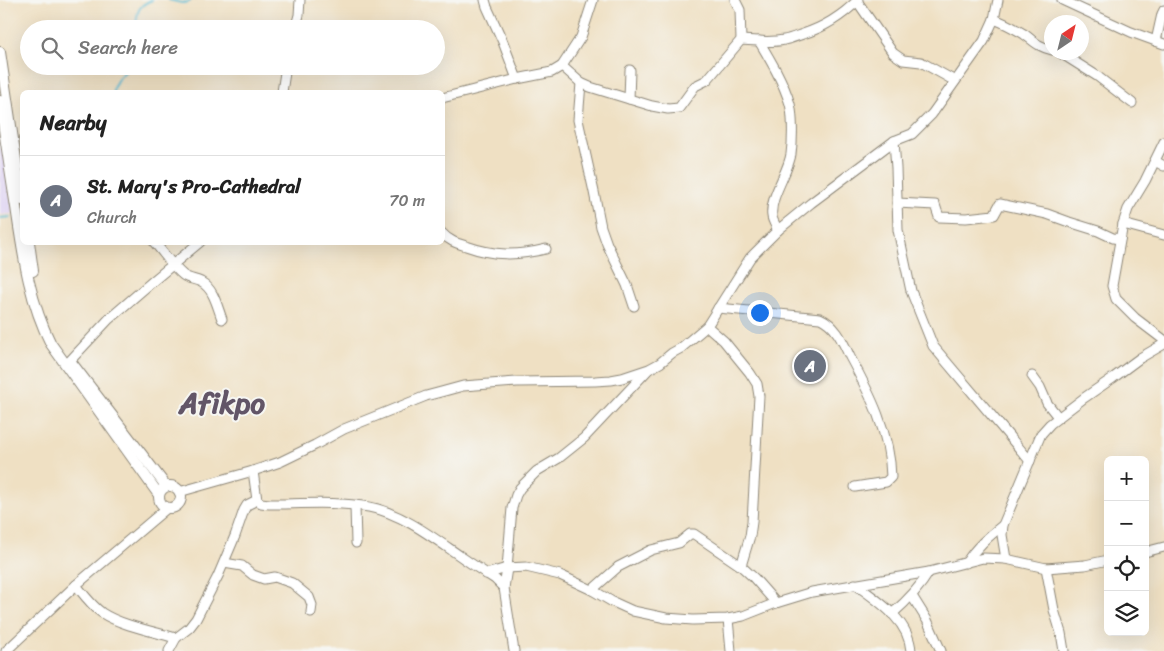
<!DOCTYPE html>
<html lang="en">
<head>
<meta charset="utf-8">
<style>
  :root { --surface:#fff; --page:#f6f6f6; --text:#222; --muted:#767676; --line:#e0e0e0; --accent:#c8321e }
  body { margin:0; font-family:Sriracha,sans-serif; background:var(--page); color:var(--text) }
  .controls { position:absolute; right:15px; bottom:15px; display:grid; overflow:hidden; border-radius:8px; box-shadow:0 5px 20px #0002 }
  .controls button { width:45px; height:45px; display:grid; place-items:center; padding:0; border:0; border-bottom:1px solid var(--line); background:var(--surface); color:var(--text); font:25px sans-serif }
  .compass { position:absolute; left:1044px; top:15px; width:45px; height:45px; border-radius:50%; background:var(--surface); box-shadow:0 5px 20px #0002; rotate:35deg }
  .you { position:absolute; left:759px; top:312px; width:18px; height:18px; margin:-12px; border:4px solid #fff; border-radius:50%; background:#1a73e8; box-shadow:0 0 0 8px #1a73e833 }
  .badge { display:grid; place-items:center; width:32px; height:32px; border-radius:50%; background:var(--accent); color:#fff; font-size:16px; font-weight:700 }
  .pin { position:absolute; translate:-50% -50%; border:2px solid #fff; box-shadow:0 1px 5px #0006 }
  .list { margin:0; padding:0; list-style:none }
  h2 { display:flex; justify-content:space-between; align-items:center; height:65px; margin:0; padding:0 20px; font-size:21px }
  h2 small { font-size:16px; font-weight:400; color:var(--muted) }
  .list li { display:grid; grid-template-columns:32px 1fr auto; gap:15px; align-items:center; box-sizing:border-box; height:90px; padding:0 20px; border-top:1px solid var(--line) }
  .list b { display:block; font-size:19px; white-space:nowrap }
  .list p { margin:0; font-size:16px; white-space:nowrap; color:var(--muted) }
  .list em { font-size:16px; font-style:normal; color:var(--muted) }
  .icon { flex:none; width:28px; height:28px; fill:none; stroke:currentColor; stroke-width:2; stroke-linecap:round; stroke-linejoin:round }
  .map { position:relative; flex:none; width:1164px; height:651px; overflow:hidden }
  .search { position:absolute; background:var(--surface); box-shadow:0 5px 20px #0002; left:20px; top:20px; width:425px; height:55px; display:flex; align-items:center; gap:12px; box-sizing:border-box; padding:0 18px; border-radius:28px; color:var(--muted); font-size:19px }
  .panel { position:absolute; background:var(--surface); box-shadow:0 5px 20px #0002; left:20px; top:90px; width:425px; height:155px; border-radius:8px }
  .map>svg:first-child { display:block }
</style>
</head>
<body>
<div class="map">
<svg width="1164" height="651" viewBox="0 0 1164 651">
  <rect width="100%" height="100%" fill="#f6f6f2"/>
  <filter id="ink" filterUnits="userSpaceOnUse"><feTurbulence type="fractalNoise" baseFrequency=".02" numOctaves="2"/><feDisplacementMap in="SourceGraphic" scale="10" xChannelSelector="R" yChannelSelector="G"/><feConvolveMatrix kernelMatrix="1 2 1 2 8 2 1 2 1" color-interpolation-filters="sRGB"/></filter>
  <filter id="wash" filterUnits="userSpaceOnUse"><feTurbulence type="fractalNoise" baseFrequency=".0096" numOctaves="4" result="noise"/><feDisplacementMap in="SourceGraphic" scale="20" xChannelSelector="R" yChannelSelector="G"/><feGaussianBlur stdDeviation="1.12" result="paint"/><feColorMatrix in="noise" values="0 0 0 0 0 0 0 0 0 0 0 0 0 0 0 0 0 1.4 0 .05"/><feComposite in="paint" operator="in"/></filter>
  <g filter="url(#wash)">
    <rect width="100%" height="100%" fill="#efe0c3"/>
    <!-- built -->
    <polygon fill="#e0d4f4" points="0,113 13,214 0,215"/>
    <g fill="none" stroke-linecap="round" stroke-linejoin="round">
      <!-- stream -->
      <g stroke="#5abed8" stroke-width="2">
        <polyline points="169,0 182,3 189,2 191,0"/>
        <path d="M136 29C137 14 136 6 152 0"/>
        <path d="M113 92C113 81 123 75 130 66"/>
        <polyline points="0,218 11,217"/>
      </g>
    </g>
  </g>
  <g filter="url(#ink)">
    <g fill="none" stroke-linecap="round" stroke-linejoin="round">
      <!-- minor casing -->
      <g stroke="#8d8677" stroke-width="11">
        <g id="minor">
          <polyline points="485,0 487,7 503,42 517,79"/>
          <polyline points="1062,0 1131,32 1164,44"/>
          <polyline points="857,1 893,53 903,60 921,62 955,81"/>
          <path d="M994 19C1005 23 1014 28 1024 34 1035 42 1037 46 1052 50"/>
          <polyline points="295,29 299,15 300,0"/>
          <path d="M741 40C756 41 770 43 784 40 790 39 797 36 803 34 825 27 841 17 858 0"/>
          <path d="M759 41C771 61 783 81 790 104 793 116 793 140 791 154 789 171 769 198 772 216 772 220 776 226 778 230"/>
          <polyline points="1156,41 1162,14 1164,10"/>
          <polyline points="1059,52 1097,76 1132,103"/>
          <polyline points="562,66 581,83 590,87 652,106 668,109 679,108 695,86 707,80 741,40 740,10 735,0"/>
          <polyline points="581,83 578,120 594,192 601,227 607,244 627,285 634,306"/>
          <polyline points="282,92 286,66"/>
          <polyline points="442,98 517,79 552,72 562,66 581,37 593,0"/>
          <polyline points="629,99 630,70"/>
          <polyline points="894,141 896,168 898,230 911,291 933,346 1030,461"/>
          <polyline points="1164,142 1145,181 1128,209 1123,224 1112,286 1116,299 1135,318 1164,340"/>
          <polyline points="1155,161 1164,166"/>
          <polyline points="897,203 935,205 939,217 966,218 994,215 1000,204 1047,214 1069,222 1098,231 1113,238 1120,239"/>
          <polyline points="1123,224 1164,235"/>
          <path d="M442 233C449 241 456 243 466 246 494 256 517 256 546 249"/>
          <path d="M154 242C164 253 172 266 183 275 188 279 195 279 201 282 214 289 217 306 222 319"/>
          <path d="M718 308 820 318C836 325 843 342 850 357 870 394 890 433 891 477L886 482 855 487"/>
          <polyline points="707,326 724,341 750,373 757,384 759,396 752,522 750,536 741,566"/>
          <polyline points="66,365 109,319 153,281 200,242"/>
          <polyline points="1032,376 1040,387 1047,403 1058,417"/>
          <path d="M253 471 257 500 261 503 269 504C300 504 337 501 369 507 402 513 435 539 463 558 473 565 484 572 495 579L504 588"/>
          <polyline points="179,492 253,471 280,462 315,445 344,429 426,396 441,392 463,386 517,382 595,381 611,380 622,378 649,369 660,363 672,353 681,348 707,326 750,258 778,230 811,203 894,141 912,134 932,114 984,41 994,19 998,0"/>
          <polyline points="355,506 356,543"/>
          <polyline points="1145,552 1164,547"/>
          <polyline points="1006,559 1002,535 1003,525 1041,434 1050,424 1084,398 1113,378 1140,358 1164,344"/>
          <polyline points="224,563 242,566 253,575 264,579 275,577 292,583 309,597 312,605 311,612"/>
          <path d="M966 563C976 547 988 537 1003 525"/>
          <polyline points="1046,568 1054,610 1061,633 1064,651"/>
          <polyline points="486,574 507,568 526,567 560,575 592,590 611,601 633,611 666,618 693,620 728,619 743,616 776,603 812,592 929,572 983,558 1006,559 1046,568 1085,565 1108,560"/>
          <path d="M855 584C878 601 909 620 911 651"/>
          <path d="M76 585C84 595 92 606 102 613 120 625 155 632 176 638"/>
          <polyline points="592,590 618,567 651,550 679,543 690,534 694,534 741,566 754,578 776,603"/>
          <polyline points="912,596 927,620 941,651"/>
          <path d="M892 614C907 601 919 589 929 572"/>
          <polyline points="728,619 731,651"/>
          <polyline points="6,651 76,585 167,508"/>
          <polyline points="169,651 176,638 189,628 196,619 218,576 235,536 244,510 247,505 257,500"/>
          <polyline points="514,651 504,588 507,568 512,508 516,495 520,488 537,471 559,458 584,438 647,371"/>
        </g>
      </g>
      <!-- major casing -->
      <g stroke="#8d8677" stroke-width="12">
        <g id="major">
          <polyline points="0,52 22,200"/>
          <path d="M0 101C5 136 10 171 16 207 23 254 29 301 51 344L159 495"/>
          <polyline points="29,242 33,271"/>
          <polyline points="71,362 166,486"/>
          <circle cx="170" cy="497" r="11"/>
        </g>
      </g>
      <!-- minor -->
      <use href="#minor" stroke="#fff" stroke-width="9"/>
      <!-- major -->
      <use href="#major" stroke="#fff" stroke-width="10"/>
    </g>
  </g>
  <g text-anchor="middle" stroke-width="4" stroke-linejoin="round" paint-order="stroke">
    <!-- town labels -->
    <g font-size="29" font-weight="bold" fill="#625567" stroke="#f6f6f2">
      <text x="222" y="413">Afikpo</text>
    </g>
  </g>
</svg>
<div class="controls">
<button>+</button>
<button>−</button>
<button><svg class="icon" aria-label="locate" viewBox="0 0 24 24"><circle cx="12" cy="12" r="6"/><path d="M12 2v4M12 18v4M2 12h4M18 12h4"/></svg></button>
<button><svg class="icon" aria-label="layers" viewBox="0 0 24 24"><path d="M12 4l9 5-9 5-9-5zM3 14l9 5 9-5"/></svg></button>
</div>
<svg class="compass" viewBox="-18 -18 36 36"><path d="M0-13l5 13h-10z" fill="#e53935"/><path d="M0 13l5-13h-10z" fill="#767676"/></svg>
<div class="you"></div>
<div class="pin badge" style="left:810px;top:366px;background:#6b7280">A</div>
<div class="search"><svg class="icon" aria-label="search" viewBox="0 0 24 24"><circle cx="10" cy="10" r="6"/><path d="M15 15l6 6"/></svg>Search here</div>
<section class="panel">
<h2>Nearby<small></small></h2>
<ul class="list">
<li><span class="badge" style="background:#6b7280">A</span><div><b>St. Mary's Pro-Cathedral</b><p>Church</p></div><em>70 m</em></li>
</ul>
</section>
</div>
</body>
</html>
